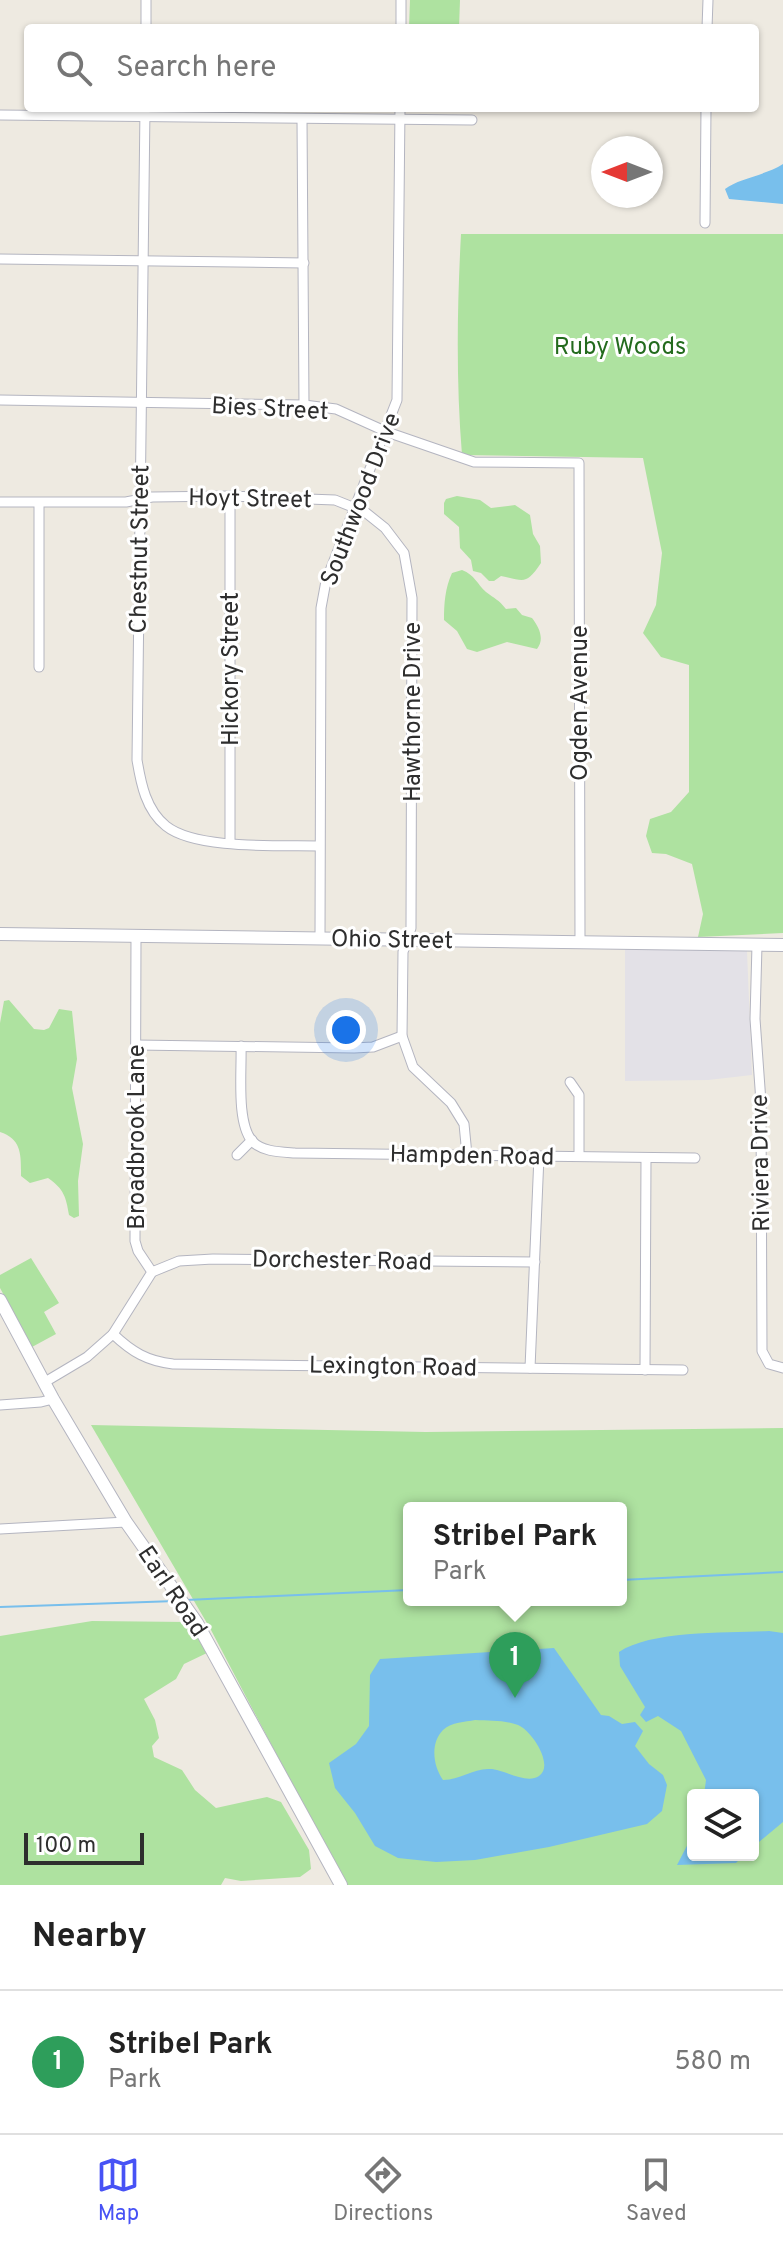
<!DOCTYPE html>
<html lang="en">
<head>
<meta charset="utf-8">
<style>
  :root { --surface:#fff; --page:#f6f6f6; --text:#222; --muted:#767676; --line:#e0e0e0; --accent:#4752f5 }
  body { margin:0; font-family:Overpass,sans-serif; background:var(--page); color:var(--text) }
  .controls { position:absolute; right:24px; bottom:24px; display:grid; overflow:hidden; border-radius:8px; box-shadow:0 2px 6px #0004 }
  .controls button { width:72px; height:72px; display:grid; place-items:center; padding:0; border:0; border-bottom:2px solid var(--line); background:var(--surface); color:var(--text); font:40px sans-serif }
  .compass { position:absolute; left:591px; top:136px; width:72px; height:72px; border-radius:50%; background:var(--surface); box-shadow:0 2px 6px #0004; rotate:270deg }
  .scale { position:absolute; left:24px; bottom:20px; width:120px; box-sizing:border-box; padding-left:8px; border:4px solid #2e2e2e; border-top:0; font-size:22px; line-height:28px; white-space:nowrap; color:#2e2e2e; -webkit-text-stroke:6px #fff; paint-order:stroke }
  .you { position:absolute; left:346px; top:1030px; width:28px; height:28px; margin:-20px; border:6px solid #fff; border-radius:50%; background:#1a73e8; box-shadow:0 0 0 12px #1a73e833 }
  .badge { display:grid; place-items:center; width:52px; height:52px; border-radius:50%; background:var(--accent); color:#fff; font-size:26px; font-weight:700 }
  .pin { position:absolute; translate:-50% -66px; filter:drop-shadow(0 2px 4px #0008) }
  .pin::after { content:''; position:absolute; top:42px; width:28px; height:24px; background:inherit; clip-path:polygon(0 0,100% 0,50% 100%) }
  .popup { position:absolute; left:403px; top:1502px; width:224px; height:104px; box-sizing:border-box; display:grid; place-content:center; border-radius:8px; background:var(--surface); filter:drop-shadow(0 2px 6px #0005); font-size:26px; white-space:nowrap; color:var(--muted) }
  .popup b { font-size:30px; color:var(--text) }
  .popup::after { content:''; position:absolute; left:50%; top:100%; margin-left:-16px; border:16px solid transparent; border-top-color:var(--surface) }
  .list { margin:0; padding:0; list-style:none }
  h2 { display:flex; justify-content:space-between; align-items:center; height:104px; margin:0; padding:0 32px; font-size:34px }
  h2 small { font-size:26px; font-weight:400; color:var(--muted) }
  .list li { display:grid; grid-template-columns:52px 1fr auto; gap:24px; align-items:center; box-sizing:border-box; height:144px; padding:0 32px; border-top:2px solid var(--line) }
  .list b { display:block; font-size:30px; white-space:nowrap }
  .list p { margin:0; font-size:26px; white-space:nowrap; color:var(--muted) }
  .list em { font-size:26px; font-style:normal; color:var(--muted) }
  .icon { flex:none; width:44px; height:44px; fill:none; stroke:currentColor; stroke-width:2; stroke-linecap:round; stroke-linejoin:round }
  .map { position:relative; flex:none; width:783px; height:1885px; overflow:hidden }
  .search { position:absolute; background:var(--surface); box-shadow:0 2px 6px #0004; left:24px; right:24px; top:24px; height:88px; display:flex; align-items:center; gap:20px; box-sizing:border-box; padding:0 28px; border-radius:8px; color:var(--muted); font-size:30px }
  .sheet { height:248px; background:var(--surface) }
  nav { display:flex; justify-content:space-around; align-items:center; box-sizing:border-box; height:112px; border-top:2px solid var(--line); background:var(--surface); font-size:22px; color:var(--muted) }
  nav a { display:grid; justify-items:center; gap:4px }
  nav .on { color:var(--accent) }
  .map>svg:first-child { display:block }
</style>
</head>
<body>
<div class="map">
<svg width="783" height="1885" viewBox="0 0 783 1885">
  <rect width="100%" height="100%" fill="#eeeae1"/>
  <!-- industrial -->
  <polygon fill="#e3e1e7" points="625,949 747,951 752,1075 708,1080 625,1081"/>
  <!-- green -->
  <g fill="#aee2a0" fill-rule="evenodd">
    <polygon points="410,0 460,0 459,28 409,28"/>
    <path d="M461 234H783V933L698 937 703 914 692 864 666 854 652 853 646 836 650 819 671 812 689 792V665L661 657 643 633 656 605 662 553 643 458 462 455C456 381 457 309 461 234Z"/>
    <path d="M457 496 480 500 491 508 515 505 530 515 533 534 540 546 541 563C526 585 525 581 501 576L494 581H489L481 573 473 571 471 560 460 548 459 527 444 514V503L446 499Z"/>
    <path d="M462 570C475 575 477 584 486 592 495 599 498 599 506 609L516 608 522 615 532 618C539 627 545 639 537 649L507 642 477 652 467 649 457 631 444 620C444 604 445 588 452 573Z"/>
    <path d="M9 1000 34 1029 44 1030 49 1028 59 1009 72 1011 77 1059 72 1088 83 1144 78 1181 79 1216 74 1218 69 1215C66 1197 64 1189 48 1178L30 1183 21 1176C21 1155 22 1139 0 1132V1023L4 1001Z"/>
    <polygon points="31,1258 59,1303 44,1312 56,1334 32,1347 0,1288 0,1275"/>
    <path d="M91 1425 426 1432 783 1428V1885H345L211 1630ZM409 1508H621V1600H409ZM693 1795H753V1855H693Z"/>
    <polygon points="92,1621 188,1622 209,1652 184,1664 176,1679 144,1699 155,1720 159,1738 152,1746 154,1757 182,1770 195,1790 216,1808 267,1797 281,1802 309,1850 311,1869 300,1877 241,1881 225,1878 221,1885 0,1885 0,1636"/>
  </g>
  <!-- water -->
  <g fill="#78bfec" fill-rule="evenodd">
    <path d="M783 164V204L729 199 725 189C739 178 764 176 783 164Z"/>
    <path d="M769 1631 783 1633V1822L753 1847V1795H704L706 1780 681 1731 658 1716 646 1722 640 1715 645 1707 620 1666 619 1652C651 1630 729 1633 769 1631Z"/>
    <path d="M554 1648 601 1715 609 1716 622 1724 635 1722 643 1731 635 1746 649 1764 663 1775 667 1785 662 1811 647 1824 549 1847 475 1860 436 1862 398 1858 375 1846 355 1813 335 1788 329 1763 356 1744 369 1726 370 1675 380 1659ZM475 1720C490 1721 505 1720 518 1725 531 1730 555 1765 539 1776 526 1785 504 1769 490 1769 474 1768 460 1780 443 1780 433 1766 430 1743 443 1730 452 1722 465 1722 475 1720Z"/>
    <polygon points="693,1834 693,1855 744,1855 736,1863 677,1865"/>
  </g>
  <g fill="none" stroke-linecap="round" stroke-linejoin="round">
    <!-- stream -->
    <g stroke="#78bfec" stroke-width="2">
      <polyline points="621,1580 783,1572"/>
      <polyline points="186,1600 409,1590"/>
      <polyline points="0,1607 176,1601"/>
    </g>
    <!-- street casing -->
    <g stroke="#b4b5c0" stroke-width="11">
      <g id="street">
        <polyline points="146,28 146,0"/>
        <polyline points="401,28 401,0"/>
        <polyline points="707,28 708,0"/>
        <path d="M145 108 137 760C141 784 146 810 166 826 196 850 281 845 319 846"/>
        <polyline points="0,115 472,120"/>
        <polyline points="302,119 304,405"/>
        <polyline points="705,223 706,108"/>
        <polyline points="0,259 304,263"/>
        <polyline points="0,400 304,405 336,409 387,432 474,462 579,463 580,943"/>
        <polyline points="0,502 126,502 152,497 230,496 335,500 365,512 385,528 404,553 412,598 411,928 403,952 402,1036 413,1067 451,1103 464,1124 467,1155"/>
        <polyline points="39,667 39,503"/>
        <polyline points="230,843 230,496"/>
        <polyline points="320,938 321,608 326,581 397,400 400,108"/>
        <polyline points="757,945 755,1019 761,1102 762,1351 769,1364 783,1368"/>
        <polyline points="136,1045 354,1048 373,1047 402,1036"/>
        <path d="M241 1046C242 1070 236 1122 252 1141 262 1152 281 1152 295 1153L695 1158"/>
        <polyline points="570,1082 579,1095 579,1156"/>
        <polyline points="237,1155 252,1140"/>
        <polyline points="152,1272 179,1261 213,1259 535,1262"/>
        <path d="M113 1334C132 1352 147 1361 173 1364L683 1370"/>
        <polyline points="530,1368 539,1156"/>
        <polyline points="645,1370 646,1158"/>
        <polyline points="45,1382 87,1357 113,1334 152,1272 138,1251 135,1241 136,936"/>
        <polyline points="0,1405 41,1402 53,1399"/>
        <polyline points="0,1529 126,1522"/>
      </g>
    </g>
    <!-- secondary casing -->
    <g stroke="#b4b5c0" stroke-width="14">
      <g id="secondary">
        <polyline points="0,934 783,945"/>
        <polyline points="0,1300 53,1399 126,1522 197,1623 341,1885"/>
      </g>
    </g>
    <!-- street -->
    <use href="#street" stroke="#fff" stroke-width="9"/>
    <!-- secondary -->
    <use href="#secondary" stroke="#fff" stroke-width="12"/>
  </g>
  <g text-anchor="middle" stroke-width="6" stroke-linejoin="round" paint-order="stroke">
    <!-- park labels -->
    <g font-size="24" fill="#246b1e" stroke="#fff">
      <text x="620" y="354">Ruby Woods</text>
    </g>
    <!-- street labels -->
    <g font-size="24" fill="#2e2e2e" stroke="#fff">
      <text transform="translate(270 408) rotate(3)" y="8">Bies Street</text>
      <text transform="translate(250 498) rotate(1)" y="8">Hoyt Street</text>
      <text transform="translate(360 499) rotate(-69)" y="8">Southwood Drive</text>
      <text transform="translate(139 549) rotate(-89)" y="8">Chestnut Street</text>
      <text transform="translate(230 669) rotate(-90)" y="8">Hickory Street</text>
      <text transform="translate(579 703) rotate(-90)" y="8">Ogden Avenue</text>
      <text transform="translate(412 712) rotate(-90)" y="8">Hawthorne Drive</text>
      <text transform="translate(392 939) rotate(1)" y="8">Ohio Street</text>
      <text transform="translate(136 1137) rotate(-90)" y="8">Broadbrook Lane</text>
      <text transform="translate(472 1155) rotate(1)" y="8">Hampden Road</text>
      <text transform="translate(760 1163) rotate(-91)" y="8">Riviera Drive</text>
      <text transform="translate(342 1260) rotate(1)" y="8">Dorchester Road</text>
      <text transform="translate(393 1366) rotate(1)" y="8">Lexington Road</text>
      <text transform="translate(173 1591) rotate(56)" y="8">Earl Road</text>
    </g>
  </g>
</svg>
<div class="controls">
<button><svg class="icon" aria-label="layers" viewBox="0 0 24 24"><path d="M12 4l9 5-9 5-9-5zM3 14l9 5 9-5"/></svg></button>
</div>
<svg class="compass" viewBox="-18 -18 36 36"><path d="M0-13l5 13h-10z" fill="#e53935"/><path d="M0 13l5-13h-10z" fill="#767676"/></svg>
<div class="scale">100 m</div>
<div class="you"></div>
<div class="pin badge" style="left:515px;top:1698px;background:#2e9e5b">1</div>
<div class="popup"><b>Stribel Park</b>Park</div>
<div class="search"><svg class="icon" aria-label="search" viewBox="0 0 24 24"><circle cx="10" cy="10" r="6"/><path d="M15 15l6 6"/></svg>Search here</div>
</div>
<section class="sheet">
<h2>Nearby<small></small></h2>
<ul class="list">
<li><span class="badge" style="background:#2e9e5b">1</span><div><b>Stribel Park</b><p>Park</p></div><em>580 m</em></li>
</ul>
</section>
<nav>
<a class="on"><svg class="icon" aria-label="map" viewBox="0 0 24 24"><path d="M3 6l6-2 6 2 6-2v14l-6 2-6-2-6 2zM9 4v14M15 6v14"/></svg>Map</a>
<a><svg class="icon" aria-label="directions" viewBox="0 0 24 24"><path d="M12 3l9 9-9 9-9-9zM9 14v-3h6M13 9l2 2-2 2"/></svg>Directions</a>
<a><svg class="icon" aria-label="saved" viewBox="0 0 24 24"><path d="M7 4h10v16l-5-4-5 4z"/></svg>Saved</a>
</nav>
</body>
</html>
